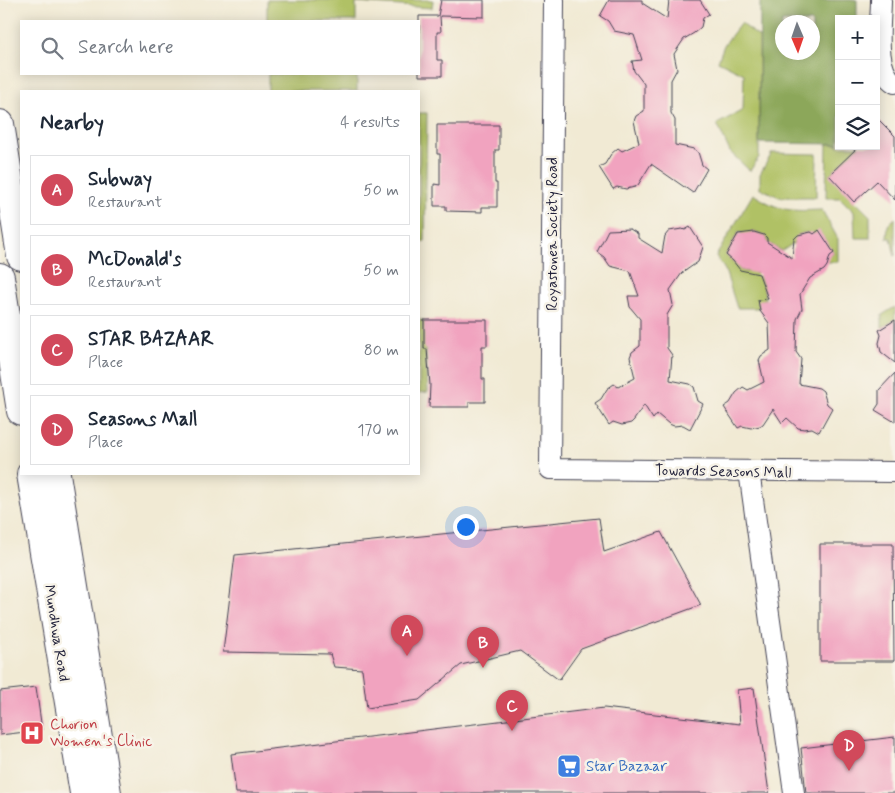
<!DOCTYPE html>
<html lang="en">
<head>
<meta charset="utf-8">
<style>
  :root { --surface:#fff; --page:#f6f6f7; --text:#1f2937; --muted:#747a83; --line:#e0e1e3; --accent:#d1495b }
  body { margin:0; font-family:Mynerve,sans-serif; background:var(--page); color:var(--text) }
  .controls { position:absolute; right:15px; top:15px; display:grid; overflow:hidden; border-radius:0px; box-shadow:0 2px 12px #0003 }
  .controls button { width:45px; height:45px; display:grid; place-items:center; padding:0; border:0; border-bottom:1px solid var(--line); background:var(--surface); color:var(--text); font:25px sans-serif }
  .compass { position:absolute; left:775px; top:15px; width:45px; height:45px; border-radius:50%; background:var(--surface); box-shadow:0 2px 12px #0003; rotate:178deg }
  .you { position:absolute; left:465px; top:526px; width:18px; height:18px; margin:-12px; border:4px solid #fff; border-radius:50%; background:#1a73e8; box-shadow:0 0 0 8px #1a73e833 }
  .badge { display:grid; place-items:center; width:32px; height:32px; border-radius:50%; background:var(--accent); color:#fff; font-size:16px; font-weight:700 }
  .pin { position:absolute; translate:-50% -41px; filter:drop-shadow(0 1px 2px #0008) }
  .pin::after { content:''; position:absolute; top:26px; width:18px; height:15px; background:inherit; clip-path:polygon(0 0,100% 0,50% 100%) }
  .list { margin:0; padding:0; list-style:none }
  h2 { display:flex; justify-content:space-between; align-items:center; height:65px; margin:0; padding:0 20px; font-size:21px }
  h2 small { font-size:16px; font-weight:400; color:var(--muted) }
  .list li { display:grid; grid-template-columns:32px 1fr auto; gap:15px; align-items:center; box-sizing:border-box; height:70px; margin:0 10px 10px; padding:0 10px; border:1px solid var(--line); border-radius:0px }
  .list b { display:block; font-size:19px; white-space:nowrap }
  .list p { margin:0; font-size:16px; white-space:nowrap; color:var(--muted) }
  .list em { font-size:16px; font-style:normal; color:var(--muted) }
  .icon { flex:none; width:28px; height:28px; fill:none; stroke:currentColor; stroke-width:2; stroke-linecap:round; stroke-linejoin:round }
  .map { position:relative; flex:none; width:895px; height:793px; overflow:hidden }
  .search { position:absolute; background:var(--surface); box-shadow:0 2px 12px #0003; left:20px; top:20px; width:400px; height:55px; display:flex; align-items:center; gap:12px; box-sizing:border-box; padding:0 18px; border-radius:0px; color:var(--muted); font-size:19px }
  .panel { position:absolute; background:var(--surface); box-shadow:0 2px 12px #0003; left:20px; top:90px; width:400px; height:385px; border-radius:0px }
  .map>svg:first-child { display:block }
</style>
</head>
<body>
<div class="map">
<svg width="895" height="793" viewBox="0 0 895 793">
  <rect width="100%" height="100%" fill="#f7f3e8"/>
  <filter id="ink" filterUnits="userSpaceOnUse"><feTurbulence type="fractalNoise" baseFrequency=".02" numOctaves="2"/><feDisplacementMap in="SourceGraphic" scale="10" xChannelSelector="R" yChannelSelector="G"/><feConvolveMatrix kernelMatrix="1 2 1 2 8 2 1 2 1" color-interpolation-filters="sRGB"/></filter>
  <filter id="wash" filterUnits="userSpaceOnUse"><feTurbulence type="fractalNoise" baseFrequency=".0096" numOctaves="4" result="noise"/><feDisplacementMap in="SourceGraphic" scale="20" xChannelSelector="R" yChannelSelector="G"/><feGaussianBlur stdDeviation="1.12" result="paint"/><feColorMatrix in="noise" values="0 0 0 0 0 0 0 0 0 0 0 0 0 0 0 0 0 1.4 0 .05"/><feComposite in="paint" operator="in"/></filter>
  <g filter="url(#wash)">
    <rect width="100%" height="100%" fill="#f1ead4"/>
    <!-- green -->
    <g fill="#b0c165" stroke="#697250">
      <polygon points="267,0 433,0 432,8 356,3 356,21 267,21"/>
      <polygon points="741,23 759,37 759,157 750,171 730,152 717,124 743,110 744,74 718,61 724,45"/>
      <rect x="268" y="74" width="89" height="17"/>
      <polygon points="419,113 427,113 425,241 419,242"/>
      <polygon points="827,144 839,144 839,146 859,146 829,175 870,216 870,238 855,238 854,212 840,198 826,198"/>
      <polygon points="772,153 817,154 816,197 779,197 760,188 760,174"/>
      <path d="M753 194C781 212 790 211 822 210L838 239V262H828V257L834 253 819 231 814 234C806 231 795 233 794 243L782 251 767 242V238C761 232 752 230 746 235L739 232 726 255 733 261 740 270 748 272 750 269C761 276 765 286 765 300L759 301V308H737L725 270 716 256Z"/>
      <polygon points="895,218 895,256 891,238 887,238 888,225"/>
      <polygon points="895,307 895,320 882,328 882,315"/>
      <polygon points="419,320 424,320 428,392 419,393"/>
    </g>
    <!-- forest -->
    <path fill="#8ca75a" stroke="#57644a" fill-rule="evenodd" d="M760 0H857V19H839V144L759 143ZM782 22H812V52H782Z"/>
    <g id="blocks">
      <!-- building -->
      <g fill="#f1a3bf">
        <polygon points="441,0 484,0 484,17 440,16 441,32 437,32 437,60 442,60 442,76 419,76 419,16 438,16"/>
        <polygon points="609,0 642,0 642,3 667,19 669,0 700,0 709,14 703,18 701,27 694,33 684,39 674,54 677,69 671,80 671,113 675,120 675,145 694,149 698,152 702,165 707,169 693,193 651,164 638,185 635,187 626,189 617,187 613,189 599,167 605,164 611,154 618,148 622,151 639,143 634,121 636,116 644,111 644,84 634,71 632,61 642,60 634,35 614,31 608,21 600,16"/>
        <polygon points="876,117 895,136 895,200 877,181 854,202 829,175 859,146 876,146"/>
        <polygon points="437,125 499,125 499,150 495,150 495,183 497,183 497,207 482,207 482,212 446,211 446,206 434,206 434,184 440,185 440,154 437,154"/>
        <polygon points="690,227 703,247 698,262 682,273 670,290 673,305 667,315 667,348 672,355 670,380 690,384 694,387 698,401 703,404 690,429 683,425 674,426 669,424 657,414 653,419 644,405 634,420 631,423 622,425 613,422 609,425 595,403 601,399 607,389 614,384 618,387 635,378 630,357 632,352 640,346 640,319 630,307 628,296 639,296 630,271 610,266 604,257 597,252 608,230 630,229 638,234 638,238 662,253 665,236 669,231 682,229 685,230"/>
        <polygon points="819,230 834,253 830,256 827,266 824,270 810,278 800,294 802,309 797,319 796,352 801,359 799,384 819,388 823,391 827,404 832,408 819,432 812,428 804,429 798,428 787,418 782,423 773,409 763,424 760,426 751,428 742,426 738,428 724,407 730,403 736,393 743,387 748,390 764,382 759,360 761,356 770,350 769,323 760,311 758,300 768,299 759,274 740,270 733,261 726,255 738,234 754,232 764,235 767,238 767,242 792,258 794,239 798,235 811,232 814,234"/>
        <polygon points="424,320 487,320 487,346 482,346 482,379 485,379 485,402 469,402 469,407 429,407 430,385 427,349 424,349"/>
        <polygon points="895,320 895,363 881,352 879,343 881,335 879,330"/>
        <polygon points="895,373 895,422 875,410 879,404 879,390"/>
        <polygon points="599,518 604,552 661,532 701,605 581,649 559,680 520,651 461,665 419,700 367,708 362,669 334,667 330,654 223,652 235,555"/>
        <polygon points="820,544 893,544 894,661 820,661"/>
        <polygon points="36,687 42,730 0,735 0,691"/>
        <polygon points="754,688 769,793 236,793 231,754 604,708 740,724 737,690"/>
        <polygon points="895,737 895,793 806,793 801,748"/>
      </g>
    </g>
  </g>
  <g filter="url(#ink)">
    <use href="#blocks" fill-opacity="0" stroke="#414052" stroke-width="1"/>
    <g fill="none" stroke-linecap="round" stroke-linejoin="round">
      <!-- minor casing -->
      <g stroke="#414052" stroke-width="22">
        <g id="minor">
          <polyline points="554,0 550,469 895,472"/>
          <path d="M881 0C881 22 873 71 895 83"/>
          <polyline points="749,471 794,793"/>
        </g>
      </g>
      <!-- trunk casing -->
      <g stroke="#414052" stroke-width="30">
        <g id="trunk">
          <polyline points="0,124 21,256"/>
          <polyline points="0,277 21,411"/>
          <polyline points="31,474 84,793"/>
          <polyline points="56,474 107,793"/>
        </g>
      </g>
      <!-- minor -->
      <use href="#minor" stroke="#fff" stroke-width="20"/>
      <!-- trunk -->
      <use href="#trunk" stroke="#fff" stroke-width="28"/>
    </g>
  </g>
  <!-- icons -->
  <defs>
    <g id="hospital-square" transform="scale(1.25)"><rect x="-9" y="-9" width="18" height="18" rx="4" fill="#e0444e" stroke="#f7f3e8"/><path d="M-5-5h3v3.5h4V-5h3V5h-3V1.5h-4V5h-3Z" fill="#fff"/></g>
    <g id="supermarket-square" transform="scale(1.25)"><rect x="-9" y="-9" width="18" height="18" rx="4" fill="#3f7fe0" stroke="#f7f3e8"/><path d="M-6-5.5h2.5l.6 2H6L4.5 2H-2.5L-4.4-4H-6ZM-1.5 3.2a1.3 1.3 0 1 0 .1 0ZM3 3.2a1.3 1.3 0 1 0 .1 0Z" fill="#fff"/></g>
  </defs>
  <g fill-rule="evenodd">
    <use href="#hospital-square" x="32" y="733"/>
    <use href="#supermarket-square" x="569" y="766"/>
  </g>
  <g text-anchor="middle" stroke-width="5" stroke-linejoin="round" paint-order="stroke">
    <!-- street labels -->
    <g font-size="15" fill="#22223b" stroke="#f7f3e8">
      <text transform="translate(552 234) rotate(-90)" y="5">Royastonea Society Road</text>
      <text transform="translate(723 471) rotate(1)" y="5">Towards Seasons Mall</text>
      <text transform="translate(57 633) rotate(81)" y="5">Mundhwa Road</text>
    </g>
    <!-- health labels -->
    <g font-size="15" fill="#be3a42" stroke="#f7f3e8" text-anchor="start">
      <text x="50" y="729">Chorion<tspan x="50" dy="17">Women's Clinic</tspan></text>
    </g>
    <!-- shop labels -->
    <g font-size="15" fill="#366cbe" stroke="#f7f3e8" text-anchor="start">
      <text x="586" y="771">Star Bazaar</text>
    </g>
  </g>
</svg>
<div class="controls">
<button>+</button>
<button>−</button>
<button><svg class="icon" aria-label="layers" viewBox="0 0 24 24"><path d="M12 4l9 5-9 5-9-5zM3 14l9 5 9-5"/></svg></button>
</div>
<svg class="compass" viewBox="-18 -18 36 36"><path d="M0-13l5 13h-10z" fill="#e53935"/><path d="M0 13l5-13h-10z" fill="#747a83"/></svg>
<div class="you"></div>
<div class="pin badge" style="left:407px;top:656px">A</div>
<div class="pin badge" style="left:483px;top:668px">B</div>
<div class="pin badge" style="left:512px;top:731px">C</div>
<div class="pin badge" style="left:849px;top:771px">D</div>
<div class="search"><svg class="icon" aria-label="search" viewBox="0 0 24 24"><circle cx="10" cy="10" r="6"/><path d="M15 15l6 6"/></svg>Search here</div>
<section class="panel">
<h2>Nearby<small>4 results</small></h2>
<ul class="list">
<li><span class="badge">A</span><div><b>Subway</b><p>Restaurant</p></div><em>50 m</em></li>
<li><span class="badge">B</span><div><b>McDonald's</b><p>Restaurant</p></div><em>50 m</em></li>
<li><span class="badge">C</span><div><b>STAR BAZAAR</b><p>Place</p></div><em>80 m</em></li>
<li><span class="badge">D</span><div><b>Seasons Mall</b><p>Place</p></div><em>170 m</em></li>
</ul>
</section>
</div>
</body>
</html>
